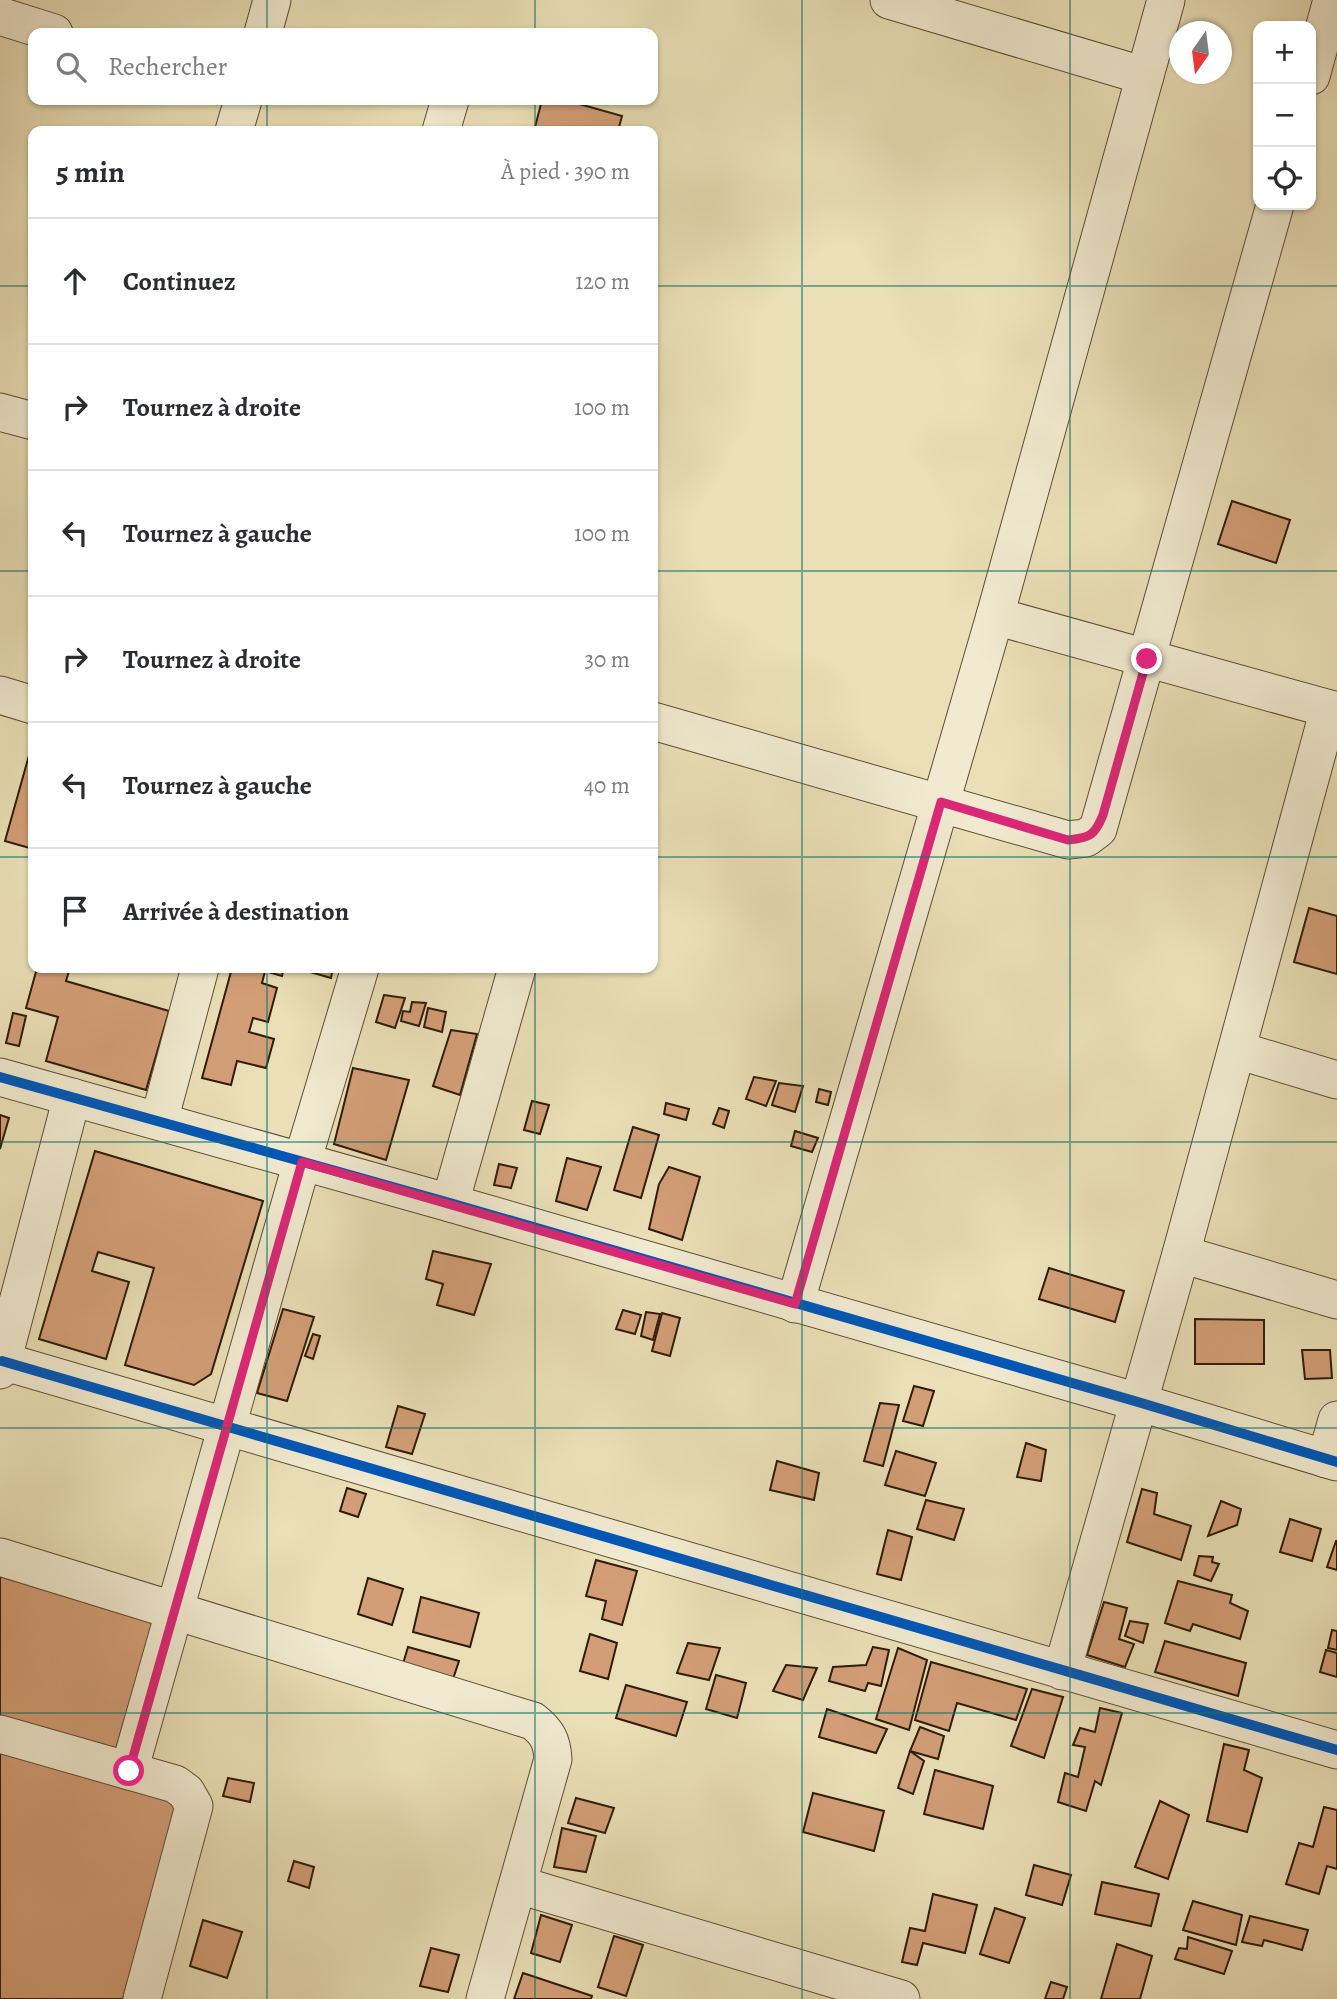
<!DOCTYPE html>
<html lang="fr">
<head>
<meta charset="utf-8">
<style>
  :root { --surface:#fff; --page:#f7f7f7; --text:#2b2b33; --muted:#7c7c81; --line:#e1e1e2 }
  body { margin:0; font-family:Alegreya,serif; background:var(--page); color:var(--text) }
  .controls { position:absolute; right:21px; top:21px; display:grid; overflow:hidden; border-radius:14px; box-shadow:0 2px 5px #0004 }
  .controls button { width:63px; height:63px; display:grid; place-items:center; padding:0; border:0; border-bottom:2px solid var(--line); background:var(--surface); color:var(--text); font:35px sans-serif }
  .compass { position:absolute; left:1169px; top:21px; width:63px; height:63px; border-radius:50%; background:var(--surface); box-shadow:0 2px 5px #0004; rotate:194deg }
  .stop { position:absolute; width:21px; height:21px; margin:-16px; border:5px solid #db2777; border-radius:50%; background:#fff }
  .stop.end { background:#db2777; border-color:#fff; box-shadow:0 2px 7px #0008 }
  .list { margin:0; padding:0; list-style:none }
  h2 { display:flex; justify-content:space-between; align-items:center; height:91px; margin:0; padding:0 28px; font-size:30px }
  h2 small { font-size:23px; font-weight:400; color:var(--muted) }
  .list li { display:grid; grid-template-columns:46px 1fr auto; gap:21px; align-items:center; box-sizing:border-box; height:126px; padding:0 28px; border-top:2px solid var(--line) }
  .list b { display:block; font-size:26px; white-space:nowrap }
  .list em { font-size:23px; font-style:normal; color:var(--muted) }
  .icon { flex:none; width:38px; height:38px; fill:none; stroke:currentColor; stroke-width:2; stroke-linecap:round; stroke-linejoin:round }
  .map { position:relative; flex:none; width:1337px; height:1999px; overflow:hidden }
  .search { position:absolute; background:var(--surface); box-shadow:0 2px 5px #0004; left:28px; top:28px; width:630px; height:77px; display:flex; align-items:center; gap:18px; box-sizing:border-box; padding:0 24px; border-radius:14px; color:var(--muted); font-size:26px }
  .panel { position:absolute; background:var(--surface); box-shadow:0 2px 5px #0004; left:28px; top:126px; width:630px; height:847px; border-radius:14px }
  .map>svg:first-child { display:block }
</style>
</head>
<body>
<div class="map">
<svg width="1337" height="1999" viewBox="0 0 1337 1999">
  <rect width="100%" height="100%" fill="#eadfb7"/>
  <filter id="stains"><feTurbulence type="fractalNoise" baseFrequency=".00286" numOctaves="4"/><feColorMatrix values="0 0 0 0 .2 0 0 0 0 .09 0 0 0 0 .02 0 0 0 .5 -.17"/></filter>
  <radialGradient id="worn" r=".72"><stop offset=".6" stop-color="#630" stop-opacity="0"/><stop offset="1" stop-color="#630" stop-opacity=".3"/></radialGradient>
  <!-- building -->
  <g fill="#d39e77" stroke="#2f1c06" stroke-width="2">
    <polygon points="542,100 565,100 622,116 618,131 534,131"/>
    <polygon points="1232,501 1290,520 1276,563 1218,544"/>
    <polygon points="33,741 33,849 5,841"/>
    <polygon points="1309,908 1337,916 1337,974 1294,962"/>
    <polygon points="37,968 70,968 66,981 169,1011 146,1090 46,1061 58,1017 26,1008"/>
    <polygon points="232,968 284,968 282,976 265,971 262,983 277,988 268,1022 253,1018 249,1032 274,1039 266,1068 237,1061 231,1085 202,1078"/>
    <polygon points="296,968 333,968 331,978"/>
    <polygon points="384,995 405,998 395,1028 376,1022"/>
    <polygon points="412,1002 426,1003 419,1026 401,1021 403,1011 410,1012"/>
    <polygon points="428,1008 446,1012 442,1032 424,1027"/>
    <polygon points="13,1013 26,1016 19,1046 6,1043"/>
    <polygon points="451,1030 477,1034 460,1095 433,1086"/>
    <polygon points="353,1068 409,1080 386,1160 334,1144"/>
    <polygon points="754,1077 776,1081 766,1106 746,1099"/>
    <polygon points="779,1083 803,1086 795,1112 772,1105"/>
    <polygon points="819,1089 831,1092 828,1105 816,1102"/>
    <polygon points="532,1101 549,1105 540,1134 524,1130"/>
    <polygon points="666,1103 689,1109 686,1120 664,1114"/>
    <polygon points="719,1108 729,1111 724,1128 713,1124"/>
    <polygon points="0,1115 9,1118 0,1149"/>
    <polygon points="633,1127 659,1135 641,1198 614,1190"/>
    <polygon points="795,1131 818,1138 812,1152 791,1146"/>
    <polygon points="95,1151 263,1201 211,1374 194,1385 125,1365 154,1268 98,1252 92,1271 129,1282 106,1359 39,1339"/>
    <polygon points="567,1158 601,1167 587,1210 556,1201"/>
    <polygon points="499,1164 517,1168 511,1188 494,1185"/>
    <polygon points="669,1167 700,1177 682,1240 649,1229 659,1184"/>
    <polygon points="433,1251 491,1264 474,1315 437,1305 443,1284 426,1279"/>
    <polygon points="1049,1268 1124,1291 1115,1322 1039,1299"/>
    <polygon points="283,1309 314,1317 287,1401 257,1393"/>
    <polygon points="623,1310 641,1315 635,1334 616,1329"/>
    <polygon points="646,1312 660,1314 653,1340 641,1336"/>
    <polygon points="662,1313 680,1318 670,1356 652,1351"/>
    <polygon points="1195,1319 1264,1320 1264,1364 1195,1364"/>
    <polygon points="313,1334 320,1336 313,1359 305,1356"/>
    <polygon points="1302,1350 1330,1350 1332,1378 1305,1379"/>
    <polygon points="914,1386 934,1391 923,1426 903,1421"/>
    <polygon points="880,1403 899,1405 883,1466 864,1461"/>
    <polygon points="398,1406 425,1414 412,1454 386,1447"/>
    <polygon points="1026,1443 1046,1450 1041,1481 1017,1477"/>
    <polygon points="896,1451 936,1463 925,1496 885,1485"/>
    <polygon points="777,1461 819,1473 814,1500 770,1490"/>
    <polygon points="347,1488 366,1494 358,1517 340,1511"/>
    <polygon points="1142,1489 1157,1493 1154,1514 1191,1526 1181,1560 1127,1542"/>
    <polygon points="926,1500 964,1509 954,1540 917,1529"/>
    <polygon points="1221,1501 1241,1509 1237,1525 1208,1536"/>
    <polygon points="1290,1519 1321,1529 1312,1561 1280,1552"/>
    <polygon points="888,1530 912,1537 901,1580 877,1574"/>
    <polygon points="1336,1541 1337,1541 1337,1570 1327,1567"/>
    <polygon points="1199,1556 1213,1557 1212,1562 1219,1564 1211,1581 1194,1575"/>
    <polygon points="596,1560 637,1571 622,1625 602,1619 606,1601 586,1596"/>
    <polygon points="0,1566 156,1612 115,1753 0,1719"/>
    <polygon points="368,1578 403,1589 392,1625 358,1614"/>
    <polygon points="1178,1581 1232,1595 1230,1603 1248,1611 1240,1639 1193,1624 1190,1631 1165,1623"/>
    <polygon points="421,1597 479,1613 470,1647 413,1632"/>
    <polygon points="1104,1602 1127,1608 1119,1639 1134,1644 1125,1667 1087,1655"/>
    <polygon points="1130,1621 1148,1624 1143,1643 1125,1636"/>
    <polygon points="1332,1630 1337,1631 1337,1650 1328,1648"/>
    <polygon points="590,1634 617,1643 608,1679 580,1671"/>
    <polygon points="1165,1641 1246,1663 1238,1696 1155,1672"/>
    <polygon points="688,1643 720,1648 709,1680 677,1673"/>
    <polygon points="408,1647 459,1661 452,1682 402,1667"/>
    <polygon points="873,1647 889,1650 881,1686 868,1683 865,1691 829,1681 833,1667 866,1665"/>
    <polygon points="898,1648 927,1660 909,1730 876,1719"/>
    <polygon points="1326,1650 1337,1653 1337,1677 1320,1672"/>
    <polygon points="931,1662 1027,1689 1016,1720 957,1703 949,1731 915,1720"/>
    <polygon points="786,1665 817,1668 803,1700 773,1691"/>
    <polygon points="716,1675 746,1683 737,1718 706,1709"/>
    <polygon points="626,1685 687,1702 676,1736 616,1718"/>
    <polygon points="1032,1689 1063,1697 1044,1758 1011,1746"/>
    <polygon points="1100,1708 1122,1713 1101,1785 1095,1781 1086,1811 1058,1802 1065,1773 1078,1777 1085,1747 1073,1745 1080,1728 1095,1732"/>
    <polygon points="827,1709 887,1729 876,1753 819,1737"/>
    <polygon points="920,1727 944,1736 938,1759 910,1751"/>
    <polygon points="1224,1744 1249,1750 1244,1770 1262,1778 1247,1832 1207,1821"/>
    <polygon points="0,1747 179,1798 123,1999 0,1999"/>
    <polygon points="910,1751 924,1761 913,1794 898,1788"/>
    <polygon points="935,1770 993,1786 983,1829 924,1814"/>
    <polygon points="228,1778 254,1783 250,1802 223,1796"/>
    <polygon points="813,1793 884,1811 874,1851 803,1832"/>
    <polygon points="576,1798 614,1808 605,1833 568,1823"/>
    <polygon points="1160,1801 1189,1815 1168,1879 1135,1867"/>
    <polygon points="1324,1807 1337,1810 1337,1869 1327,1866 1319,1894 1286,1884 1299,1843 1313,1847"/>
    <polygon points="562,1828 596,1836 586,1872 554,1867"/>
    <polygon points="294,1861 314,1867 309,1888 288,1881"/>
    <polygon points="1034,1865 1071,1875 1062,1905 1026,1895"/>
    <polygon points="1102,1882 1159,1894 1151,1926 1095,1914"/>
    <polygon points="933,1894 977,1905 965,1953 923,1943 917,1965 902,1962 910,1928 925,1931"/>
    <polygon points="1193,1901 1242,1915 1236,1945 1183,1930"/>
    <polygon points="995,1908 1025,1918 1009,1963 980,1954"/>
    <polygon points="541,1915 572,1925 560,1962 531,1953"/>
    <polygon points="1250,1916 1308,1930 1302,1950 1264,1940 1262,1946 1242,1942"/>
    <polygon points="203,1920 242,1932 227,1978 190,1966"/>
    <polygon points="614,1936 643,1945 626,1996 598,1987"/>
    <polygon points="1188,1937 1232,1951 1224,1974 1175,1959 1179,1948 1187,1949"/>
    <polygon points="1117,1944 1152,1956 1140,1999 1101,1999"/>
    <polygon points="431,1948 459,1955 448,1992 420,1986"/>
    <polygon points="523,1973 592,1996 591,1999 514,1999"/>
    <polygon points="1051,1982 1067,1987 1063,1999 1045,1999"/>
  </g>
  <g fill="none" stroke-linecap="round" stroke-linejoin="round">
    <!-- street casing -->
    <g stroke="#5e4d32" stroke-width="39">
      <g id="street">
        <polyline points="889,0 1145,76"/>
        <polyline points="0,16 54,33"/>
        <polyline points="263,33 272,0"/>
        <polyline points="1311,76 1332,0"/>
        <polyline points="234,131 243,100"/>
        <polyline points="441,131 450,100"/>
        <polyline points="0,412 33,421"/>
        <polyline points="995,616 1337,711"/>
        <polyline points="0,695 33,705"/>
        <polyline points="653,721 1068,840 1086,838 1098,829 1275,205"/>
        <polyline points="1237,1050 1337,1080"/>
        <polyline points="0,1077 450,1203 1138,1402 1337,1462"/>
        <polyline points="159,1121 200,968"/>
        <polyline points="450,1203 517,968"/>
        <polyline points="1181,1254 1337,1300"/>
        <polyline points="795,1304 995,616 1166,0"/>
        <polyline points="2,1361 1337,1750"/>
        <polyline points="0,1370 72,1097"/>
        <polyline points="1326,1459 1337,1420"/>
        <path d="M0 1557 533 1721C547 1732 552 1741 553 1759L485 1999"/>
        <polyline points="1062,1671 1181,1254 1329,709"/>
        <polyline points="0,1734 175,1784 186,1792 194,1806 142,1999"/>
        <polyline points="129,1771 302,1162 360,968"/>
        <polyline points="519,1885 901,1999"/>
      </g>
    </g>
    <!-- street -->
    <use href="#street" stroke="#f1ead0" stroke-width="37"/>
    <!-- cycleway casing -->
    <g stroke="#f1ead0" stroke-width="15">
      <g id="cycleway">
        <polyline points="0,1077 450,1203 1138,1402 1337,1462"/>
        <polyline points="2,1361 1337,1750"/>
      </g>
    </g>
    <!-- cycleway -->
    <use href="#cycleway" stroke="#0057b8" stroke-width="10"/>
  </g>
  <g fill="none" stroke-linecap="round" stroke-linejoin="round">
    <!-- route -->
    <path stroke="#db2777" stroke-width="9" d="M129 1771 302 1162 795 1304 941 802 1068 840C1090 838 1095 835 1103 815L1147 659"/>
  </g>
  <!-- grid -->
  <path fill="none" stroke="#0f766e" stroke-width="2" stroke-opacity="0.55" d="M267 0V33M535 0V33M802 0V1999M1070 0V1999M267 100V131M535 100V131M0 286H33M653 286H1337M0 571H33M653 571H1337M0 857H33M653 857H1337M267 968V1999M535 968V1999M0 1142H1337M0 1428H1337M0 1713H1337"/>
  <rect width="100%" height="100%" filter="url(#stains)"/>
  <rect width="100%" height="100%" fill="url(#worn)"/>
</svg>
<div class="controls">
<button>+</button>
<button>−</button>
<button><svg class="icon" aria-label="locate" viewBox="0 0 24 24"><circle cx="12" cy="12" r="6"/><path d="M12 2v4M12 18v4M2 12h4M18 12h4"/></svg></button>
</div>
<svg class="compass" viewBox="-18 -18 36 36"><path d="M0-13l5 13h-10z" fill="#e53935"/><path d="M0 13l5-13h-10z" fill="#7c7c81"/></svg>
<div class="stop" style="left:129px;top:1771px"></div>
<div class="stop end" style="left:1147px;top:659px"></div>
<div class="search"><svg class="icon" aria-label="search" viewBox="0 0 24 24"><circle cx="10" cy="10" r="6"/><path d="M15 15l6 6"/></svg>Rechercher</div>
<section class="panel">
<h2>5 min<small>À pied · 390 m</small></h2>
<ul class="list">
<li><svg class="icon" aria-label="ahead" viewBox="0 0 24 24"><path d="M12 20V5M6 11l6-6 6 6"/></svg><div><b>Continuez</b></div><em>120 m</em></li>
<li><svg class="icon" aria-label="right" viewBox="0 0 24 24"><path d="M7 20v-9h11M14 6l5 5-5 5"/></svg><div><b>Tournez à droite</b></div><em>100 m</em></li>
<li><svg class="icon" aria-label="left" viewBox="0 0 24 24"><path d="M17 20v-9H6M10 6l-5 5 5 5"/></svg><div><b>Tournez à gauche</b></div><em>100 m</em></li>
<li><svg class="icon" aria-label="right" viewBox="0 0 24 24"><path d="M7 20v-9h11M14 6l5 5-5 5"/></svg><div><b>Tournez à droite</b></div><em>30 m</em></li>
<li><svg class="icon" aria-label="left" viewBox="0 0 24 24"><path d="M17 20v-9H6M10 6l-5 5 5 5"/></svg><div><b>Tournez à gauche</b></div><em>40 m</em></li>
<li><svg class="icon" aria-label="arrive" viewBox="0 0 24 24"><path d="M6 21V4h12l-3 4 3 4H6"/></svg><div><b>Arrivée à destination</b></div></li>
</ul>
</section>
</div>
</body>
</html>
